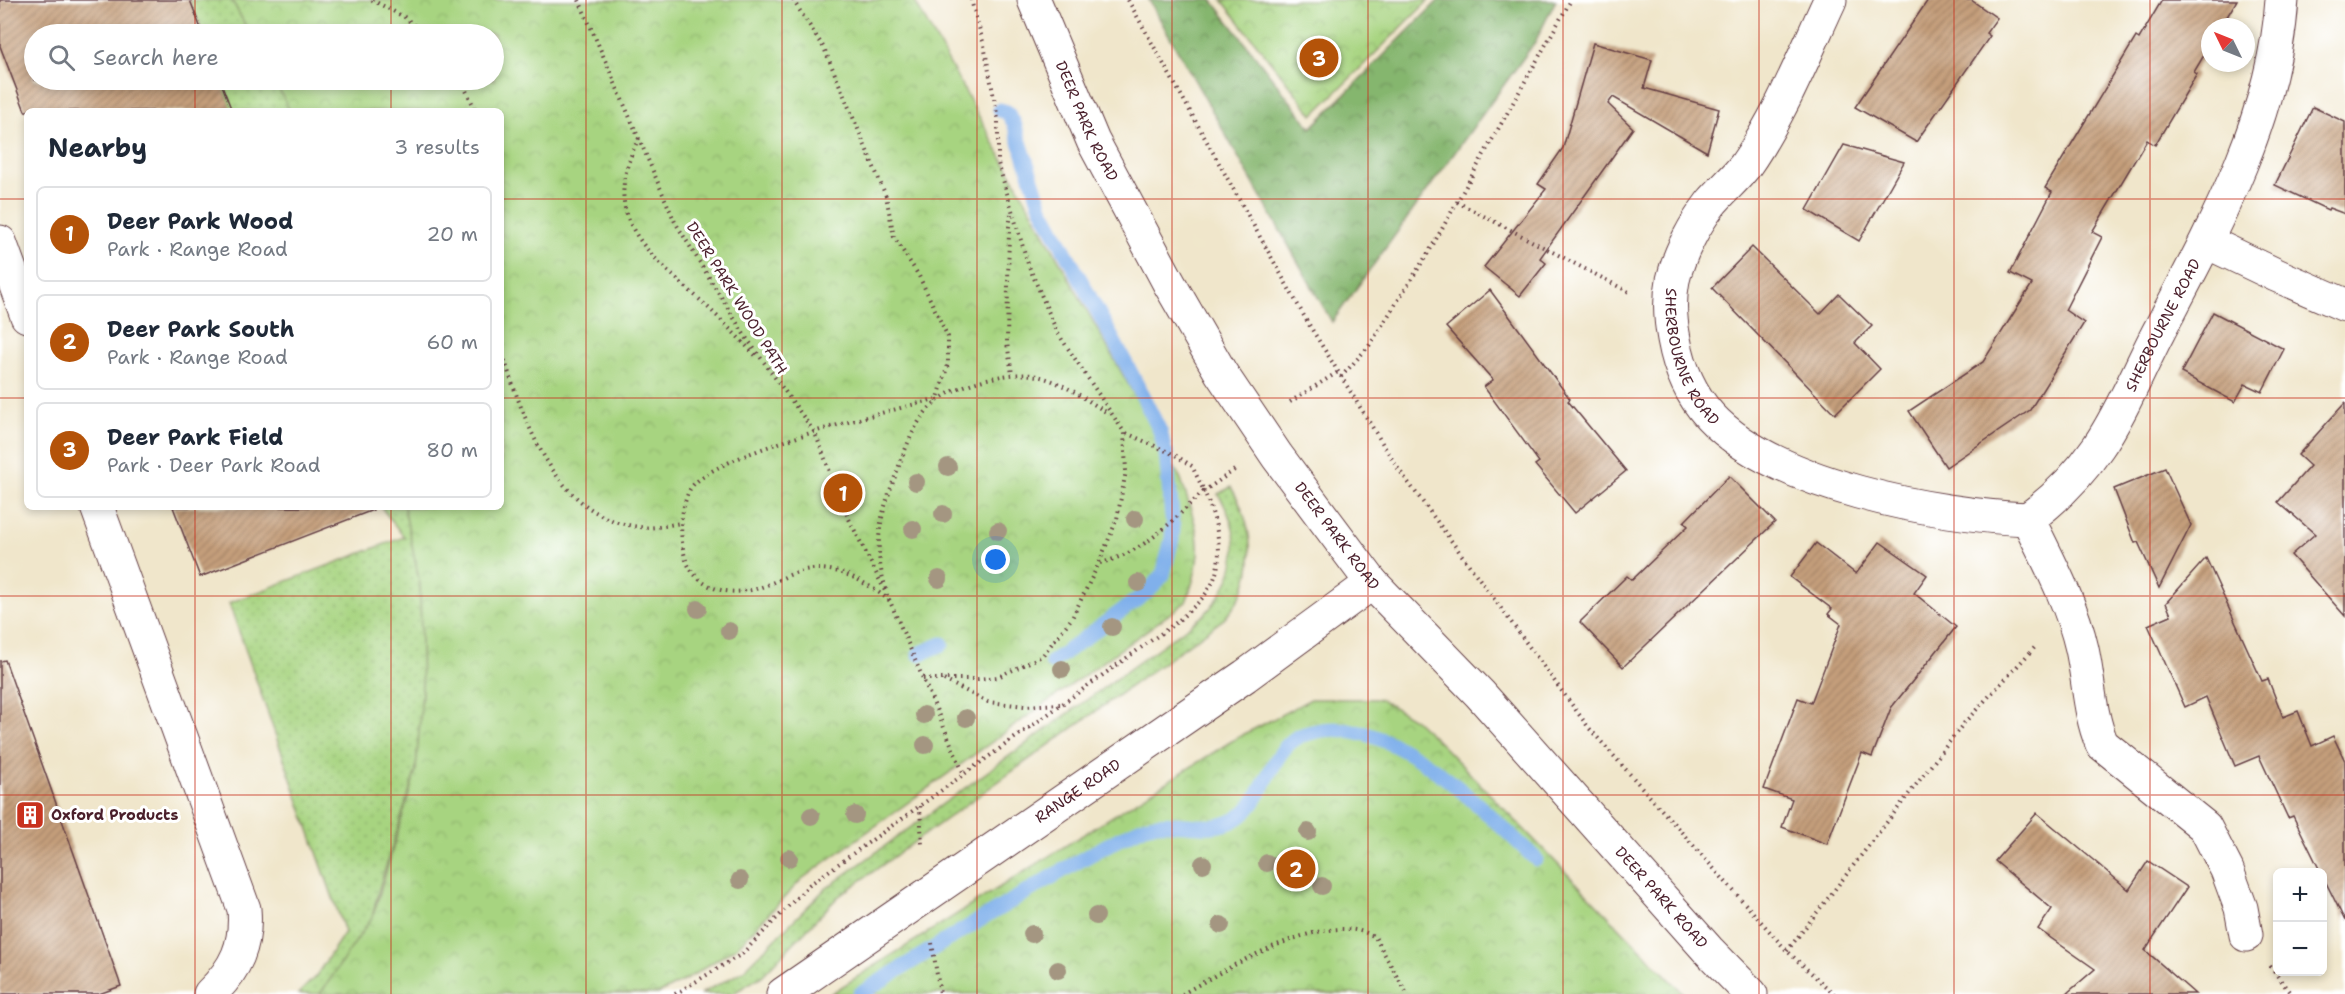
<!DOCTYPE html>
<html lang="en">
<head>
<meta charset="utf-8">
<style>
  :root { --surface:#fff; --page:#f6f6f7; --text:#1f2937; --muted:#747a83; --line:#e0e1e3; --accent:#b45309 }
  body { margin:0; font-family:"Shantell Sans",sans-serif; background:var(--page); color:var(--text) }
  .controls { position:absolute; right:18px; bottom:18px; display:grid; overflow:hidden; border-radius:9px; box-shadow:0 3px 9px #0003 }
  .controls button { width:54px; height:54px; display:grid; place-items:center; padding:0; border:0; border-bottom:2px solid var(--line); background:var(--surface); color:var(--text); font:30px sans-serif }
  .compass { position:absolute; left:2201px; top:18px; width:54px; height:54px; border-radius:50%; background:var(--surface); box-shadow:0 3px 9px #0003; rotate:313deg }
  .you { position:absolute; left:996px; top:560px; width:21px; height:21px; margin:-15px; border:4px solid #fff; border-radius:50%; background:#1a73e8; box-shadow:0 0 0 9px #1a73e833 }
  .badge { display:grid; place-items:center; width:39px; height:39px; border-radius:50%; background:var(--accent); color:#fff; font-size:20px; font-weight:700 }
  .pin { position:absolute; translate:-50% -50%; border:3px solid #fff; box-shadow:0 2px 6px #0006 }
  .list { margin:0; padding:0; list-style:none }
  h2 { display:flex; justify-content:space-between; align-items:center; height:78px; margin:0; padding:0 24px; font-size:26px }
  h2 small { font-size:20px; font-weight:400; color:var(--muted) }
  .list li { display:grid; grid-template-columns:39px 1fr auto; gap:18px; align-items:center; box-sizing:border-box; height:96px; margin:0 12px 12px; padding:0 12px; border:2px solid var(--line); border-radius:9px }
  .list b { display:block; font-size:22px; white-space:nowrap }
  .list p { margin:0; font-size:20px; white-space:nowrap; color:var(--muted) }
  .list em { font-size:20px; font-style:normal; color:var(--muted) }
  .icon { flex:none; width:33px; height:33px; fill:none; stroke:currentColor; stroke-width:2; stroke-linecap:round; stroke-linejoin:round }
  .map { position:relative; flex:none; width:2345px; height:994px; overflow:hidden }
  .search { position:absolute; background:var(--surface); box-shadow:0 3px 9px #0003; left:24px; top:24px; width:480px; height:66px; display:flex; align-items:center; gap:15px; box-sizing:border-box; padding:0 21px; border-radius:33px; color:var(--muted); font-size:22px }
  .panel { position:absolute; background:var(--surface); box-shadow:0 3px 9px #0003; left:24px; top:108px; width:480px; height:402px; border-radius:9px }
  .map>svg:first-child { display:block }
</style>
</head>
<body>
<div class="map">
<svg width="2345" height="994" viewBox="0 0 2345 994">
  <defs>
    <pattern id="grass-dots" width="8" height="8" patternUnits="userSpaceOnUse" patternTransform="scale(1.5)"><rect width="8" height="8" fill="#a7d480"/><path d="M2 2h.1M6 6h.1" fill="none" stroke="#91b66f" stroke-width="1.8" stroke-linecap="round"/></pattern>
    <pattern id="forest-crowns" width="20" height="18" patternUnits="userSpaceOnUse" patternTransform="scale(1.5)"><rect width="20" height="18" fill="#85b66e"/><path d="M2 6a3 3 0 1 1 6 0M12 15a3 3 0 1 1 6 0" fill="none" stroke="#6f935b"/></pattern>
    <pattern id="park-crowns" width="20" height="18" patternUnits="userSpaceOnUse" patternTransform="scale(1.5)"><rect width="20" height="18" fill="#a7d480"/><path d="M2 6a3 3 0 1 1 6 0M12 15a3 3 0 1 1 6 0" fill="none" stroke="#91b66f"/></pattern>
    <pattern id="building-hatch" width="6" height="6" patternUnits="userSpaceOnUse" patternTransform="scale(1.5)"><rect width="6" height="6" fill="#c59f7b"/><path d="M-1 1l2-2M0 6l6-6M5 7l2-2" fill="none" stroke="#a28165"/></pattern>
  </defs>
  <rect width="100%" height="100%" fill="#fff"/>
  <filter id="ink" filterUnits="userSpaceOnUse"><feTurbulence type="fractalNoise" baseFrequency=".0167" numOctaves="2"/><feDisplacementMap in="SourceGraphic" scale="12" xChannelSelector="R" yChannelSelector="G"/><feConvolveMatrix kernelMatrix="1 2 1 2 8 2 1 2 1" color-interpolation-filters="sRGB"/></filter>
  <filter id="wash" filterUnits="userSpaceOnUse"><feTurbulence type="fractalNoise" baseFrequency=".008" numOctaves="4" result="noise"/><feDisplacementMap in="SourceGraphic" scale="24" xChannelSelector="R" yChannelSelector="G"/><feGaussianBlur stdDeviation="1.35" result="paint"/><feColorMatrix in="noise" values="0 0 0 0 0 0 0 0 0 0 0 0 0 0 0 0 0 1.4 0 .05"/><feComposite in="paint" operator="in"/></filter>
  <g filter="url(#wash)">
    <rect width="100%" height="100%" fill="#f0e6cb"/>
    <!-- grass -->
    <g fill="url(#grass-dots)" stroke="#787a56" stroke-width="1.5">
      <polygon points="190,0 232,0 250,34 203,34"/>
      <polygon points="220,80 274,80 290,111 232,111"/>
      <path d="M1231 487C1256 529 1260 581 1224 619L838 897 762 976 732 994H700L742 972 824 890 1204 615C1238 579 1246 538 1218 494Z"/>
      <polygon points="381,507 404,507 420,584 422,693 416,770 379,889 371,922 321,994 298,994 316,976 345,932 229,603 404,537"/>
    </g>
    <!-- forest -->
    <polygon fill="url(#forest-crowns)" stroke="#686a4c" stroke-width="1.5" points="1149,0 1212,0 1311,128 1439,0 1556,0 1535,42 1332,322"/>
    <!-- park -->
    <g fill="url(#park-crowns)" stroke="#787a56" stroke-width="1.5">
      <path d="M232 0H914L1181 479C1198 533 1207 546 1186 602L802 879 737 947 687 979 658 994H320L373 916 416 770 422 693 420 584 404 507H501V111H290L274 80H494V34H250Z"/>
      <polygon points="1222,0 1429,0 1313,115"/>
      <polygon points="1311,699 1380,699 1414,719 1442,745 1684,994 830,994 1235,739"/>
    </g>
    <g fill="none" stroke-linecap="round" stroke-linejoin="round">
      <!-- stream -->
      <g stroke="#80b0eb" stroke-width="15">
        <polyline points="1000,110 1007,112 1014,123 1041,207 1130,371 1160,431 1164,446"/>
        <polyline points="1166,453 1172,517"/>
        <polyline points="919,654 942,644"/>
        <polyline points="1052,662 1146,593 1163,575 1172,539 1173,526"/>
        <path d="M860 994C925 953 991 913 1057 874 1082 859 1106 845 1133 832 1138 830 1144 826 1149 825 1175 819 1205 833 1230 822 1264 808 1266 762 1292 741 1300 734 1312 732 1322 730 1400 720 1484 811 1536 859"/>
      </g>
    </g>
    <g id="blocks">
      <!-- building -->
      <g fill="url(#building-hatch)">
        <polygon points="0,0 190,0 203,34 34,34 34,80 220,80 232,111 25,111 0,46"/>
        <polygon points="1928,0 1971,0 1997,18 1986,33 1990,36 1916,142 1855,107"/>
        <polygon points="2162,0 2237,0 2221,27 2210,27 2210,45 2194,72 2197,74 2155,145 2147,140 2092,232 2102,237 2065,310 2084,323 2030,410 1946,467 1909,411 1983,362 2032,284 2010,273 2052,192 2045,188 2136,37 2139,39"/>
        <polygon points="1593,43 1652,60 1644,88 1719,109 1707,152 1613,97 1608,104 1633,128 1540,258 1546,263 1520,296 1484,267 1546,189 1538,184 1563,148"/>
        <polygon points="2313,107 2345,122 2345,214 2329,208 2328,210 2275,185"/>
        <polygon points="1844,145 1904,162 1859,241 1807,210"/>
        <polygon points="1752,247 1820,314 1839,294 1872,326 1855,343 1880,369 1835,414 1712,288"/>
        <polygon points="1490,290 1570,399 1568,401 1626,471 1575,513 1535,465 1539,462 1484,387 1493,380 1446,327"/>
        <polygon points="2213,312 2284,349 2262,392 2245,384 2235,402 2181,373"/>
        <polygon points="2345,403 2345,616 2291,555 2315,534 2278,502 2310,466 2298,455"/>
        <polygon points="2165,468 2191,525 2159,588 2138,542 2135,543 2114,489"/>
        <polygon points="1729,476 1775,522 1623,667 1580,622 1627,576 1632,580 1688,526 1684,522"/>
        <polygon points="173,507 373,507 373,510 200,577"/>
        <polygon points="1880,542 1927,575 1914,593 1956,627 1891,708 1872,757 1862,753 1827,844 1782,827 1792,799 1764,789 1798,698 1811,703 1841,624 1828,614 1832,609 1790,577 1816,543 1856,574"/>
        <polygon points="2206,558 2262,681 2268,679 2283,717 2298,711 2312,746 2333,736 2345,761 2345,921 2293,816 2288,818 2259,756 2235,766 2206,697 2185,707 2148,625 2171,615 2166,603"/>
        <polygon points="5,660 121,986 99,994 0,994 0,661"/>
        <polygon points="2037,813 2129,890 2148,861 2187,887 2145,950 2195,994 2066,994 2095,969 2038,929 2052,909 1995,861"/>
      </g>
    </g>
  </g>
  <g filter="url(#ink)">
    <use href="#blocks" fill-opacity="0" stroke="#633d43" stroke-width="1.5"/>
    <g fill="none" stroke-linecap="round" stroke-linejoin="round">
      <!-- minor casing -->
      <g stroke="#633d43" stroke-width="35">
        <g id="minor">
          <path id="s1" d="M1034 0 1093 141 1169 283 1221 373 1277 456 1372 583 1480 694 1708 950 1751 994"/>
          <path id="s2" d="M1830 0C1804 56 1780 116 1745 166 1735 179 1722 190 1711 203 1695 224 1679 253 1673 280 1669 300 1670 319 1674 339 1679 367 1690 394 1710 416 1775 486 1936 515 2028 519"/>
          <polyline points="0,242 27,316"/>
          <polyline points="2207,242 2276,275 2345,305"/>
          <path d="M97 507 244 909C247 945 236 969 210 994"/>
          <path id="s3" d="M2246 935 2241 908 2227 870 2205 827 2102 744C2089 713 2089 681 2082 649 2072 604 2048 560 2028 519 2055 499 2079 475 2098 447 2121 414 2140 367 2159 331 2214 227 2274 119 2282 0"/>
          <path id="s4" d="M783 994 1245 676 1372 583"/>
        </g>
      </g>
      <!-- path -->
      <g stroke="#633d43" stroke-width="4" stroke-dasharray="1.5 4.5" stroke-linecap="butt">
        <polyline points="372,0 406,18 423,34"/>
        <polyline points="579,0 675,222 745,336 815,433 846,513 889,599"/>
        <path d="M793 0 824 48 886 196 894 237 919 276 948 337V364L938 398C893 411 707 453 689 491 680 512 679 535 685 557 694 586 723 596 751 590 775 585 795 567 820 569 846 570 870 585 890 601"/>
        <polyline points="1128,0 1308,323 1397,467 1589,728 1787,951 1834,994"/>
        <polyline points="461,80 476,111"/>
        <path d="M639 138C601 212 638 244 690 291 713 311 735 334 756 356"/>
        <polyline points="1457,202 1629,292"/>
        <polyline points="1011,214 1009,227 1007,343 1012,374"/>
        <path d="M501 349C524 420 554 517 640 527 653 529 668 525 681 523"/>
        <polyline points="1341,377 1369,346 1430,250 1571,0"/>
        <polyline points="1290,402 1338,372"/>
        <path d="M1100 563C1144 553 1172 521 1204 491L1192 466 1175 455 1124 432"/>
        <path d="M886 589C872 545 880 516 896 474 917 417 926 395 987 379 1005 375 1024 372 1041 377 1066 384 1088 401 1109 414"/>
        <polyline points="889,599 963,772"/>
        <polyline points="923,679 978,679 998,677 1042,656 1072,618 1099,563 1117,519 1126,471 1124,432 1057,332 1028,264 998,163 998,119 984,45 971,0"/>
        <polyline points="944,680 988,702 1025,706 1060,704"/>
        <polyline points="920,806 922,846"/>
        <polyline points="932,943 940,994"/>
        <polyline points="1787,951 1964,723 2037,645"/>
        <polyline points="2270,966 2291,994"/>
        <path d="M675 994 742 954 809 885 1177 622C1185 614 1196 606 1204 596 1229 566 1218 523 1204 491L1236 469"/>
        <path d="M1182 994C1226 970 1325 907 1375 937L1407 994"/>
      </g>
      <!-- minor -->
      <use href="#minor" stroke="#fff" stroke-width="33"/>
    </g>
    <!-- trees -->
    <g fill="#a49681">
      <circle cx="948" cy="467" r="9"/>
      <circle cx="916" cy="482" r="9"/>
      <circle cx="943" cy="514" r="9"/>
      <circle cx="1135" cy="519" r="9"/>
      <circle cx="913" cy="529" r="9"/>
      <circle cx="998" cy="531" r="9"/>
      <circle cx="939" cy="579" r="9"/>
      <circle cx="1138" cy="583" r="9"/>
      <circle cx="698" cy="609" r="9"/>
      <circle cx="1112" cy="627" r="9"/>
      <circle cx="729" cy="631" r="9"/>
      <circle cx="1062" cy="669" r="9"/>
      <circle cx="924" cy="715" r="9"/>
      <circle cx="966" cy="718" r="9"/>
      <circle cx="925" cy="745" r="9"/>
      <circle cx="855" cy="815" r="9"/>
      <circle cx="811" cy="816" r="9"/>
      <circle cx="1308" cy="832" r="9"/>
      <circle cx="789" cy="858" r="9"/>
      <circle cx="1267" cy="863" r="9"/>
      <circle cx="1203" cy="864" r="9"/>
      <circle cx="740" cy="880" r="9"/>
      <circle cx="1322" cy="886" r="9"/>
      <circle cx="1096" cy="916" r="9"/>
      <circle cx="1221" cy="925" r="9"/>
      <circle cx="1032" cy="934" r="9"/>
      <circle cx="1058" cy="970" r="9"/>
    </g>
  </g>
  <!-- grid -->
  <path fill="none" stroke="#c8321e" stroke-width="1.5" stroke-opacity="0.55" d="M195 0V34M391 0V34M586 0V994M782 0V994M977 0V994M1172 0V994M1368 0V994M1563 0V994M1759 0V994M1954 0V994M2150 0V994M195 80V111M391 80V111M0 199H27M501 199H2345M0 398H27M501 398H2345M195 507V994M391 507V994M0 596H2345M0 795H2345"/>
  <!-- icons -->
  <defs>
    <g id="building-square" transform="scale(1.5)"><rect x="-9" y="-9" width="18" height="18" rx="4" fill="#c8321e" stroke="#fff"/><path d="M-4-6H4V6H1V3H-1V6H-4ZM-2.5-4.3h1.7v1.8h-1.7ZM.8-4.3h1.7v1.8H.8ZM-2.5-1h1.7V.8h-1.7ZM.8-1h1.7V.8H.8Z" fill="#fff"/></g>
  </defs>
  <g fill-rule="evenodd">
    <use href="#building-square" x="30" y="815"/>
  </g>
  <g text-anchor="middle" stroke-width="6" stroke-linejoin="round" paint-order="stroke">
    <!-- street labels -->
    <g font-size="15" fill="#4a1f2b" stroke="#fff">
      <text dy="5" stroke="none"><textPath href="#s1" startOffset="132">DEER PARK ROAD</textPath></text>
      <text transform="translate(737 298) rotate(58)" y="5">DEER PARK WOOD PATH</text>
      <text dy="5" stroke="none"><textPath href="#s3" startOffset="726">SHERBOURNE ROAD</textPath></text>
      <text dy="5" stroke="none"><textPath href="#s2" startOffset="405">SHERBOURNE ROAD</textPath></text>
      <text dy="5" stroke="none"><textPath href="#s1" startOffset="618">DEER PARK ROAD</textPath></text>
      <text dy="5" stroke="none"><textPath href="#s4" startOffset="358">RANGE ROAD</textPath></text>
      <text dy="5" stroke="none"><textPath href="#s1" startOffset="1104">DEER PARK ROAD</textPath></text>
    </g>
    <!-- poi labels -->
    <g font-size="15" font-weight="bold" fill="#4a1f2b" stroke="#fff" text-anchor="start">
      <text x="51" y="820">Oxford Products</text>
    </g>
  </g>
</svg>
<div class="controls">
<button>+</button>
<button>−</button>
</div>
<svg class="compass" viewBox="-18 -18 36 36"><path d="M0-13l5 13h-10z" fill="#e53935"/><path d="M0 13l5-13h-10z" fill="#747a83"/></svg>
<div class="you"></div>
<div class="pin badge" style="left:843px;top:493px">1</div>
<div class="pin badge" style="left:1296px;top:869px">2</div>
<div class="pin badge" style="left:1319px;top:58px">3</div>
<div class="search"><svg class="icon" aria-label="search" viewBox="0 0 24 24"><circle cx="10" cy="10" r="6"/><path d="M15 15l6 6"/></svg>Search here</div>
<section class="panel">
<h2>Nearby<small>3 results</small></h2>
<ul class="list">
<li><span class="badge">1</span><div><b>Deer Park Wood</b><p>Park · Range Road</p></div><em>20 m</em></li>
<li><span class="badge">2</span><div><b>Deer Park South</b><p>Park · Range Road</p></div><em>60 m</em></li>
<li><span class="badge">3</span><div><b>Deer Park Field</b><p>Park · Deer Park Road</p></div><em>80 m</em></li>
</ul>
</section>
</div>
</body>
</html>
